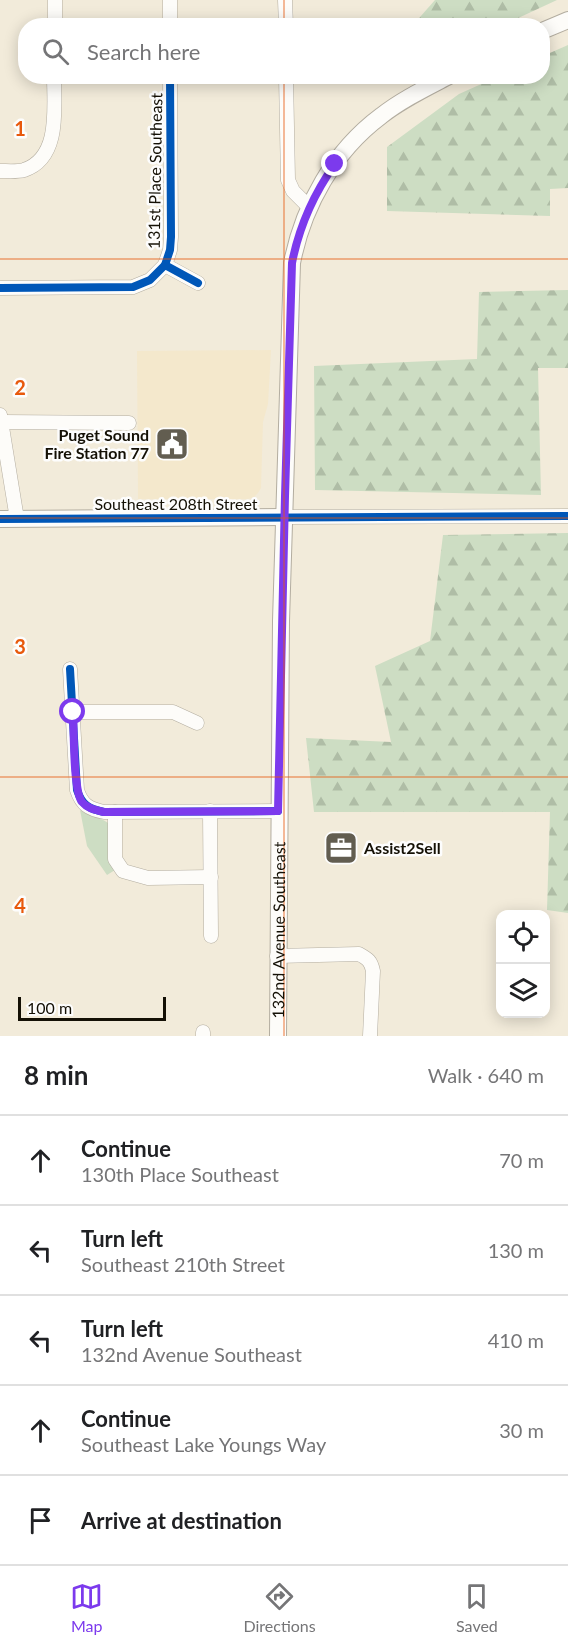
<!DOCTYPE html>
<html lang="en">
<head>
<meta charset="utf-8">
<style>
  :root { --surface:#fff; --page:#f6f6f6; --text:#202124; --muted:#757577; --line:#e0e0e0; --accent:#7c3aed }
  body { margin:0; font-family:Lato,sans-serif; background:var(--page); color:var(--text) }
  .controls { position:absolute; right:18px; bottom:18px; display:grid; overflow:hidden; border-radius:12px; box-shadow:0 3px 15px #0003 }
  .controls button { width:54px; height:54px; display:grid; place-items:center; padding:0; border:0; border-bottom:2px solid var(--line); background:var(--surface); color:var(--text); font:30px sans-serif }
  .scale { position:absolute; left:18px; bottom:15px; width:148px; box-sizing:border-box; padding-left:6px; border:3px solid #141005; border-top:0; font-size:16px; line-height:21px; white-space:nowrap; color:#141005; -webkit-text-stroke:4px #fdfdfd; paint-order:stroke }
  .stop { position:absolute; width:18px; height:18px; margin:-14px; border:4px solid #7c3aed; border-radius:50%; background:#fff }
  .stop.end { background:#7c3aed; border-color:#fff; box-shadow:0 2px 6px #0008 }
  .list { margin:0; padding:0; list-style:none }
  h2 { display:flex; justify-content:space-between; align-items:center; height:78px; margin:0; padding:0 24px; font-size:26px }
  h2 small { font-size:20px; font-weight:400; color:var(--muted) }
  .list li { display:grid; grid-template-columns:39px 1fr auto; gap:18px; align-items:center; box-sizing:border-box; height:90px; padding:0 24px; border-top:2px solid var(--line) }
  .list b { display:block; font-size:22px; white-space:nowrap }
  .list p { margin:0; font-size:20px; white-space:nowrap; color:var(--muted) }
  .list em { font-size:20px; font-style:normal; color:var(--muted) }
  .icon { flex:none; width:33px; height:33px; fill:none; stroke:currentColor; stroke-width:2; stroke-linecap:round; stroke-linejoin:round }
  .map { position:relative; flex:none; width:568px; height:1036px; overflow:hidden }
  .search { position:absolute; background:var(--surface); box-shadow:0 3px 15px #0003; left:18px; right:18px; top:18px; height:66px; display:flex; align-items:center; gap:15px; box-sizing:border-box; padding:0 21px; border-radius:24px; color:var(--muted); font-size:22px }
  .sheet { height:528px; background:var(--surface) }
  nav { display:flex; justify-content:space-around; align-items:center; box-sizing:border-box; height:84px; border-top:2px solid var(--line); background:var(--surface); font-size:16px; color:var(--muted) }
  nav a { display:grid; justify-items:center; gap:3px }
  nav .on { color:var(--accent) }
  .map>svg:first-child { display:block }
</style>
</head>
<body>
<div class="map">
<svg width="568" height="1036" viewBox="0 0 568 1036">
  <defs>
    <pattern id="forest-firs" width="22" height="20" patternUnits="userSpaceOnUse" patternTransform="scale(1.5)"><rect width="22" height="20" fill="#cdddc3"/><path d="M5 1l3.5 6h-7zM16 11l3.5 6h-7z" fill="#afbda6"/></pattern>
  </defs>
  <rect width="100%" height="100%" fill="#f2ebda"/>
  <!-- built -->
  <polygon fill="#f4e8cc" points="271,350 268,404 263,422 261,488 258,493 253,498 247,499 138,499 137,351"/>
  <!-- forest -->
  <g fill="url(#forest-firs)">
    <polygon points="435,0 557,0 503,25 413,25"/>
    <polygon points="568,45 568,188 550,189 550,216 387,211 387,147 459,94 497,77 542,76 543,56"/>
    <polygon points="568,290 568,368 538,368 541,495 315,490 314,366 477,359 479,292"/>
    <polygon points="568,533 568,913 547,910 550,812 314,812 306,738 391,742 375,666 430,641 443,535"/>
  </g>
  <!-- green -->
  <path fill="#cdddc3" d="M80 810C89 817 99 816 108 823L115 870 107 875 87 846Z"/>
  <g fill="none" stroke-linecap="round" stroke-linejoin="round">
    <!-- minor casing -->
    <g stroke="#b3ada0" stroke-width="15">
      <g id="minor">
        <polyline points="285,0 286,26"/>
        <polyline points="55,26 55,0"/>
        <polyline points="170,26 170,0"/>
        <polyline points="286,76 288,180 293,191 309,207"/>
        <path d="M0 171C7 171 17 172 24 170 61 158 54 107 54 76"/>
        <polyline points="165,265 170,250 171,237 170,76"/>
        <polyline points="0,288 133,287 150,280 165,265 198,283"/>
        <polyline points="0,415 17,519"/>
        <polyline points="2,422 129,423"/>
        <polyline points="284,517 568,516"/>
        <path d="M70 669 77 790C82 805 89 809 104 812L278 811"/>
        <polyline points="73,712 173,712 197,723"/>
        <polyline points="210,811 211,936"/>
        <polyline points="115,812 115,859 123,871 148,878 211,877"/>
        <path d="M277 956 359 954C368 959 371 961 373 971L370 1036"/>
        <polyline points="203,1032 203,1036"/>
      </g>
    </g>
    <!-- major casing -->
    <g stroke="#b3ada0" stroke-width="18">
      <g id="major">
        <polyline points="542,31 568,20"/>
        <polyline points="0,519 284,517"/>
        <path id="s1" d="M278 1036 281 621 292 263C303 206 334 151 381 116 401 100 426 88 449 76"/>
      </g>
    </g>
    <!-- minor -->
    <use href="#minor" stroke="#fdfcf9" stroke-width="14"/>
    <!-- major -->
    <use href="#major" stroke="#fdfcf9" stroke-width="16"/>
    <!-- cycleway casing -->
    <g stroke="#fdfdfd" stroke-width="11">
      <g id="cycleway">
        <polyline points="165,265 170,250 171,237 170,76"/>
        <polyline points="0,288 133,287 150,280 165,265 198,283"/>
        <polyline points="0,519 568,516"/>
        <path d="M70 669 77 790C82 805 89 809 104 812L278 811"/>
      </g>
    </g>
    <!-- cycleway -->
    <use href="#cycleway" stroke="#0057b8" stroke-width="8"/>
  </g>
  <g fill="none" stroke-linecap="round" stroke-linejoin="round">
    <!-- route -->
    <path stroke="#7c3aed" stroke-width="8" d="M73 712C74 729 73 791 82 802 88 809 96 810 104 812L278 811 285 496 292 263C299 227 313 195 335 164"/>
  </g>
  <!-- grid -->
  <path fill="none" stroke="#e8590c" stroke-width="1.5" stroke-opacity="0.55" d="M284 0V26M284 76V1036M0 259H568M0 518H568M0 777H568"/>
  <!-- icons -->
  <defs>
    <g id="civic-square" transform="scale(1.725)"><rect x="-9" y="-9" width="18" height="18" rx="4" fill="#625d50" stroke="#fdfdfd"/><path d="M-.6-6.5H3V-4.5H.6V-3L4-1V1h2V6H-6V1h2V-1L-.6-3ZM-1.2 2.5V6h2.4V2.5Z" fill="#fff"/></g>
    <g id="office-square" transform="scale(1.725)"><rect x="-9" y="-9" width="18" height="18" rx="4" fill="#625d50" stroke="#fdfdfd"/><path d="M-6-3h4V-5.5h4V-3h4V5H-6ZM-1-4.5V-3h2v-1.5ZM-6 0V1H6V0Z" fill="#fff"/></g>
  </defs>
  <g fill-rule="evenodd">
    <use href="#civic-square" x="172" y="444"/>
    <use href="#office-square" x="341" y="848"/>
  </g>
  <g text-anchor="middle" stroke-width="5" stroke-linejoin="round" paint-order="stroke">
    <!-- street labels -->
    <g font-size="16" fill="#141005" stroke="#fdfdfd">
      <text transform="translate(155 171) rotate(-89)" y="6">131st Place Southeast</text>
      <text x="176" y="510">Southeast 208th Street</text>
      <text dy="6" stroke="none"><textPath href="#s1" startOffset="106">132nd Avenue Southeast</textPath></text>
    </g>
    <!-- poi labels -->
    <g font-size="16" font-weight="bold" fill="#141005" stroke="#fdfdfd" text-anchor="end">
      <text x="149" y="441">Puget Sound<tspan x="149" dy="18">Fire Station 77</tspan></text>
      <text x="364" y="854" text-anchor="start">Assist2Sell</text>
    </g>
  </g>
  <g font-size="20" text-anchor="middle" font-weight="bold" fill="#e8590c" stroke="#fdfdfd" stroke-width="5" stroke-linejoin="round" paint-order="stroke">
    <text x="20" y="136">1</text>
    <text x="20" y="395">2</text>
    <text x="20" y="654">3</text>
    <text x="20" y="913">4</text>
  </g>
</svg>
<div class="controls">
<button><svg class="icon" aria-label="locate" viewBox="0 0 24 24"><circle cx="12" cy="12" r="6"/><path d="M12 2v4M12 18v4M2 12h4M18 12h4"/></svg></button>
<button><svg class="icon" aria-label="layers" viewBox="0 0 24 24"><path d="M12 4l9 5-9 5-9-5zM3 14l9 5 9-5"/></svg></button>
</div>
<div class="scale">100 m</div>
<div class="stop" style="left:73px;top:712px"></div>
<div class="stop end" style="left:335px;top:164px"></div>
<div class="search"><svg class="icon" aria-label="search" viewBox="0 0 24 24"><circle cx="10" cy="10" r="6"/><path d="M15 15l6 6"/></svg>Search here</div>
</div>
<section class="sheet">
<h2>8 min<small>Walk · 640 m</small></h2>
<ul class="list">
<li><svg class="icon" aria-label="ahead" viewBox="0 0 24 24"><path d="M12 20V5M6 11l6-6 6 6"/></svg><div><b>Continue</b><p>130th Place Southeast</p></div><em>70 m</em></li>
<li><svg class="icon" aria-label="left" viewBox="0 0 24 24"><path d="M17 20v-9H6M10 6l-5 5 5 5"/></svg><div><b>Turn left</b><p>Southeast 210th Street</p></div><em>130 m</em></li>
<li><svg class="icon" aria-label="left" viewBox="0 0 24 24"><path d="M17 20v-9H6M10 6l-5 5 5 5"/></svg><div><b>Turn left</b><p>132nd Avenue Southeast</p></div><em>410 m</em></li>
<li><svg class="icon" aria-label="ahead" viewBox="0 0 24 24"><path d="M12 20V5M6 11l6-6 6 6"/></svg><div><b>Continue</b><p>Southeast Lake Youngs Way</p></div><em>30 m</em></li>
<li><svg class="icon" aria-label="arrive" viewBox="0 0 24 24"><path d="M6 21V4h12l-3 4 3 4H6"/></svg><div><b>Arrive at destination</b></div></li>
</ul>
</section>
<nav>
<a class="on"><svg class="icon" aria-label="map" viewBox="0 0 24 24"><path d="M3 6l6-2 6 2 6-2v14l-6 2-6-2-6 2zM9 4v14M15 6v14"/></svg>Map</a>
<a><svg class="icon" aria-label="directions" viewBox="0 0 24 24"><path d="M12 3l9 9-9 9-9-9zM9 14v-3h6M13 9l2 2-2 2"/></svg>Directions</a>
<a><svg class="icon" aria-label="saved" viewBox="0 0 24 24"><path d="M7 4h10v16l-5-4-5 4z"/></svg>Saved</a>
</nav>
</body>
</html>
